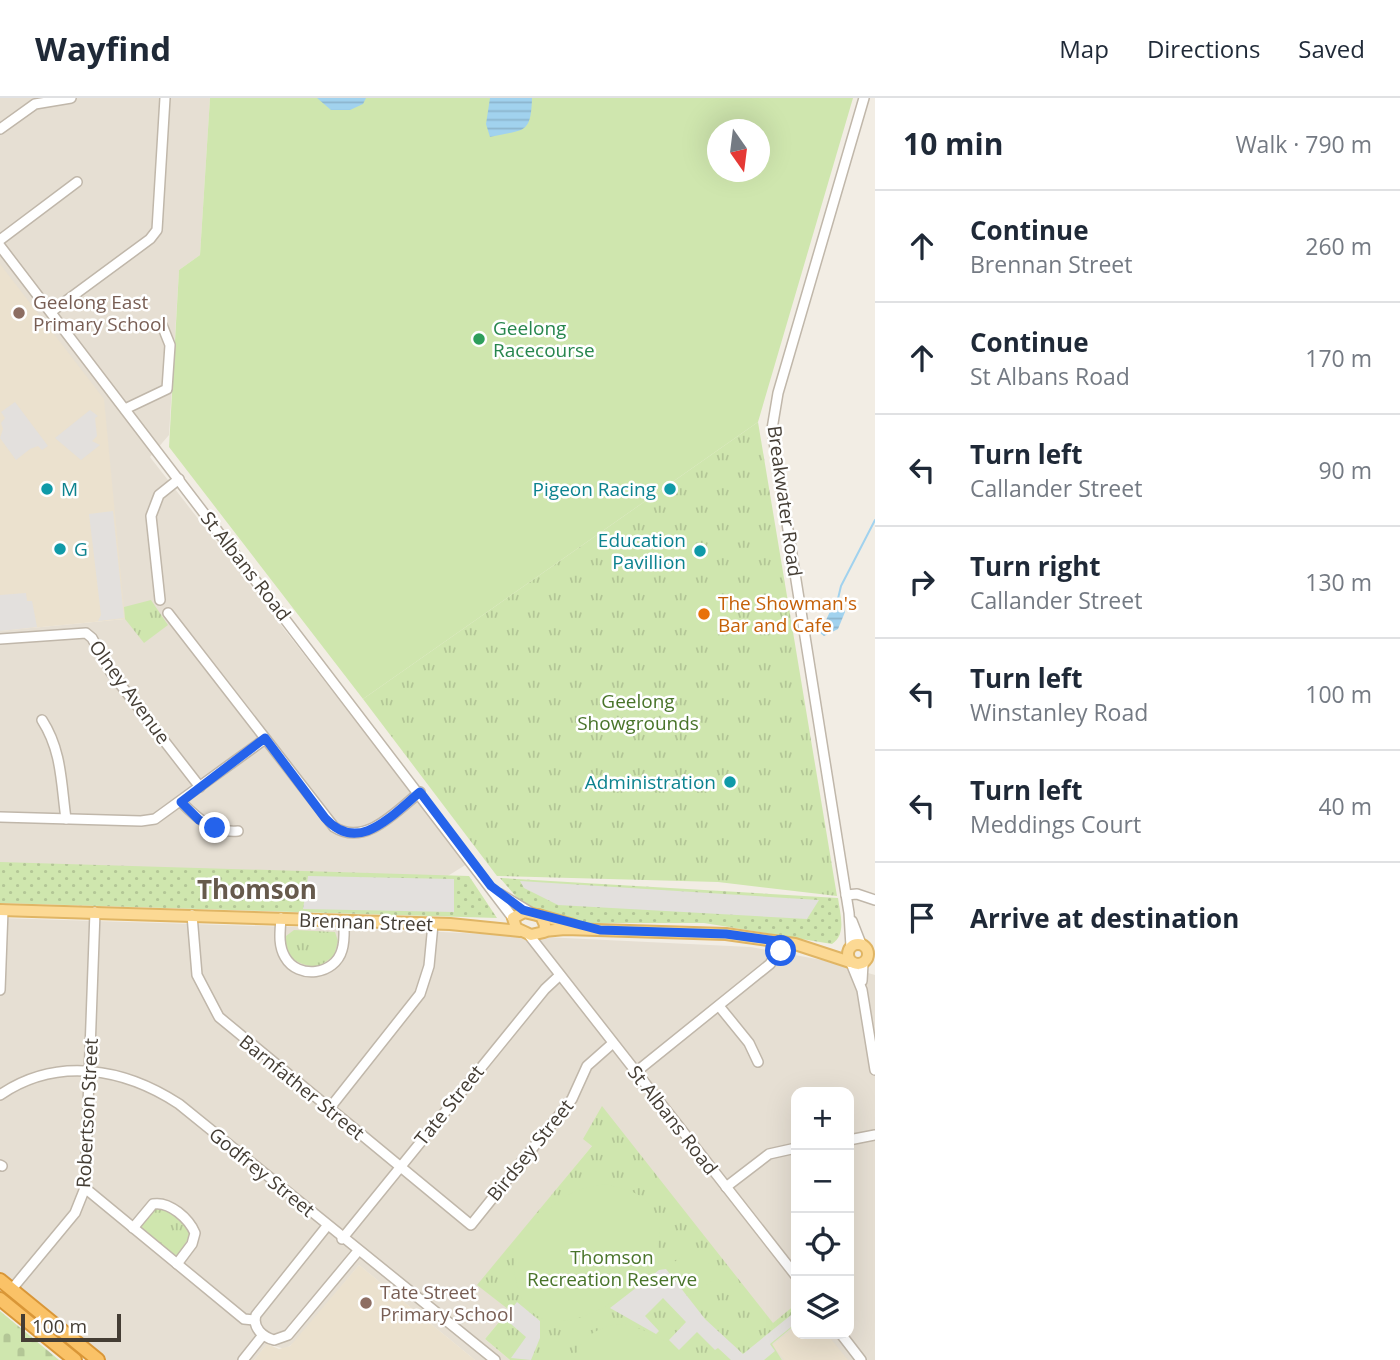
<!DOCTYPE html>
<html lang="en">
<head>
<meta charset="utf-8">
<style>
  :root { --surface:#fff; --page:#f6f6f7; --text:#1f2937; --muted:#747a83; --line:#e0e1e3 }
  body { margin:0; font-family:"Open Sans",sans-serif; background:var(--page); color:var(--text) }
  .controls { position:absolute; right:21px; bottom:21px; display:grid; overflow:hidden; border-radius:14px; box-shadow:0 7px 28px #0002 }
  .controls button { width:63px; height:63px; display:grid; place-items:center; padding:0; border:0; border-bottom:2px solid var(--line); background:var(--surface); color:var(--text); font:35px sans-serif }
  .compass { position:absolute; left:707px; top:21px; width:63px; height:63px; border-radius:50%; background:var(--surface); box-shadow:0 7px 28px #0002; rotate:166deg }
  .scale { position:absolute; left:21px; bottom:18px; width:100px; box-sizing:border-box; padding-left:7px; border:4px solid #443d34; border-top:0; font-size:19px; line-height:24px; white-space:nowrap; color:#443d34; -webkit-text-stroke:5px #fff; paint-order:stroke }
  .stop { position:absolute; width:21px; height:21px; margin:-16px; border:5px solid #2563eb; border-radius:50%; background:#fff }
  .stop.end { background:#2563eb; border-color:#fff; box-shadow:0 2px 7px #0008 }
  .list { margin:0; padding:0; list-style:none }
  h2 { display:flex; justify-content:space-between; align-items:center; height:91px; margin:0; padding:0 28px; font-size:30px }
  h2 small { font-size:23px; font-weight:400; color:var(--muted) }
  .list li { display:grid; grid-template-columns:46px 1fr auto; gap:21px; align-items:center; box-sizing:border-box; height:112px; padding:0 28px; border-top:2px solid var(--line) }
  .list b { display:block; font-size:26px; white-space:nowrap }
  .list p { margin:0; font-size:23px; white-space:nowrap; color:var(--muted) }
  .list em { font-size:23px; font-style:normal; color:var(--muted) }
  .icon { flex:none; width:38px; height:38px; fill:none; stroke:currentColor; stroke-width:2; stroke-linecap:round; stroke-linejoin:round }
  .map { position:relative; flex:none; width:875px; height:1262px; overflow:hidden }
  header { display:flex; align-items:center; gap:42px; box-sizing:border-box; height:98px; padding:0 35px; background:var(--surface); border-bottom:2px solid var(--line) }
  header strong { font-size:33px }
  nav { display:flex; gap:38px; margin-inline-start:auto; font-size:24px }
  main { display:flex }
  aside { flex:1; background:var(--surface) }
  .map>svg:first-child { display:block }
</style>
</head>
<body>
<header>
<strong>Wayfind</strong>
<nav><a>Map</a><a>Directions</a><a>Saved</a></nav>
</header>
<main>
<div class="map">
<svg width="875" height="1262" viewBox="0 0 875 1262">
  <defs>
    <pattern id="grass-dots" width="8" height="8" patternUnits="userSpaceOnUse" patternTransform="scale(1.75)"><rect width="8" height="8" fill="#cfe6ae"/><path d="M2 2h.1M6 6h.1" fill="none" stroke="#b3c696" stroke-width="1.8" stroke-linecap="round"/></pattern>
    <pattern id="cemetery-stones" width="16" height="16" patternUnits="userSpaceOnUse" patternTransform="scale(1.75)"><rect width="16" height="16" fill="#cfe6ae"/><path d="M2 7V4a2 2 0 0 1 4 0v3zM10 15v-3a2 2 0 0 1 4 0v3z" fill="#b3c696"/></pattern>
    <pattern id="park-tufts" width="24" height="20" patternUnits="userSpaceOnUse" patternTransform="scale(1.75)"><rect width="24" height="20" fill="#cfe6ae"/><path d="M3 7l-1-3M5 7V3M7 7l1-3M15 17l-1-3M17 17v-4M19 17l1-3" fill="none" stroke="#b3c696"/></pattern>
    <pattern id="water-rules" width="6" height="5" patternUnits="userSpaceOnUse" patternTransform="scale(1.75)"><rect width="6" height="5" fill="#a1d2ee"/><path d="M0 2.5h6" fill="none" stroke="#8cb5cd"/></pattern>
  </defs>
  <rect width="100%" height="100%" fill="#f2ede4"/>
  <!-- residential -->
  <g fill="#e6dfd3">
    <polygon points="0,0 210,0 200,157 179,172 169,337 150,359 467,766 446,779 0,770 0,533 125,521 0,285"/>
    <polygon points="0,820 420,833 751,849 822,862 875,877 875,1262 782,1262 771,1246 796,1226 796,1236 849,1236 849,994 796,994 796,1206 773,1226 592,1048 478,1187 509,1212 485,1241 510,1262 475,1262 359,1167 295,1244 285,1251 267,1246 254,1262 106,1262 0,1175"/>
  </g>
  <!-- education -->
  <g fill="#ebe1ce">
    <polygon points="0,166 104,301 125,521 0,533"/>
    <polygon points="359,1167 475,1262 254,1262 267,1246 279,1251 290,1248"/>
    <polygon points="796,1228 796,1236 827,1236 848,1262 784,1262 772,1247"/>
  </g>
  <!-- grass -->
  <g fill="url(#grass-dots)">
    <polygon points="0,764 469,778 497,820 0,805"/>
    <path d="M500 780 838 800C840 816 847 836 832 846L704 825H582L525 809Z"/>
  </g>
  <!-- cemetery -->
  <polygon fill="url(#cemetery-stones)" points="0,1213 59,1262 0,1262"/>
  <!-- park -->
  <g fill="url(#park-tufts)">
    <polygon points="758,324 837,798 718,784 497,778 363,601"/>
    <polygon points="151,502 168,527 144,545 125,521 124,509"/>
    <path d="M294 832 335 834 338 843 334 858 318 869C300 868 282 860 286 838Z"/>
    <polygon points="602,1008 773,1225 796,1206 796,1226 772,1246 782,1262 510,1262 485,1241 509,1212 477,1187 592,1048 583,1041"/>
    <path d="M155 1109C170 1109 182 1124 192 1135L177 1158 142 1133V1126Z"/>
  </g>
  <!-- garden -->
  <g fill="#cfe6ae" fill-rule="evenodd">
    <path d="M210 0H853L758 324 363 601 169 349 179 172 200 157ZM718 32H760V74H718Z"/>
    <path d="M606 1086C618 1090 635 1092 645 1102 699 1152 590 1243 539 1219 528 1213 521 1202 518 1190 516 1182 513 1172 514 1164 516 1144 552 1104 570 1096 581 1090 594 1088 606 1086Z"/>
    <polygon points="695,1148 718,1178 691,1198 668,1169"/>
    <path d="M621 1226C647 1230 670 1243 687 1262H574C581 1238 597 1229 621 1226Z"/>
  </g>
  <!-- parking -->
  <g fill="#e3e0dd">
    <polygon points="15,304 48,348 42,352 38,348 30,351 16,362 0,340 3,331 1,325 5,320 1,314"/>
    <polygon points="90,312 98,318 95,320 97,338 92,343 100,347 81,362 55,340"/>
    <polygon points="113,413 124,520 98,523 101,517 89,416"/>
    <polygon points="26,495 27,503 32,503 37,529 0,533 0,497"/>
    <polygon points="308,778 454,781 454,814 303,811"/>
    <polygon points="520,783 819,802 807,821 558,807 524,790"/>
    <polygon points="666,1171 705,1221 743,1256 796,1213 796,1225 770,1246 775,1253 764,1262 731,1262 718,1250 715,1252 697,1234 679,1252 669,1242 686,1224 663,1200 645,1218 659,1233 656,1236 610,1210 659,1172"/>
    <polygon points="517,1204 540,1223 540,1240 531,1262 511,1260 526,1239 504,1220"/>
  </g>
  <!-- water -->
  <g fill="url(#water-rules)">
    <polygon points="317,0 366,0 363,6 350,12 331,12"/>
    <path d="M490 0H532C531 38 523 31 490 39L486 26Z"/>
    <polygon points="833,507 844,510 845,514 838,531 824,538 820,535"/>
  </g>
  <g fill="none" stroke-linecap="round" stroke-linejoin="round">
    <!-- stream -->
    <polyline stroke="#a1d2ee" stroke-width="2" points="836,509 841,488 875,422"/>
    <!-- minor casing -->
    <g stroke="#c0b7aa" stroke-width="12">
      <g id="minor">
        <polyline points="0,31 35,6 71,0"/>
        <polyline points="0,142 77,84"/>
        <polyline points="0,148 513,820"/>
        <polyline points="51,214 150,141 157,132 165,0"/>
        <polyline points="125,311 167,291 170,247 162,227"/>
        <polyline points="160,502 151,418 159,397 179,381"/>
        <path d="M168 515 334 729C365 749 397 713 420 694"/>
        <polyline points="0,541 86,535 92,540 110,573 200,689"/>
        <path d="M42 622C62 653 61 685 66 721"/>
        <path d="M181 704C198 721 213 735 238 733"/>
        <polyline points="0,719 141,723 155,721 265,641"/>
        <polyline points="500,796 530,814"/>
        <polyline points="846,797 857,796 875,802"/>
        <polyline points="192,817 197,877 219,919 471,1127 572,1001 587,968 613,945"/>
        <path d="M281 820C280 834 278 847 285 859 298 882 335 877 342 852 345 843 344 833 344 824"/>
        <polyline points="852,823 861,846"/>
        <polyline points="529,837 796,1178"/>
        <polyline points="851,849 849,815 772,331 778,295 864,0"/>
        <polyline points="851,865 862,892 875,972"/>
        <polyline points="862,883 863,866"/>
        <polyline points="0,892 3,812"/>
        <polyline points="719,908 749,945 758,964"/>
        <polyline points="636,974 770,866 784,844"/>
        <path d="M0 997C57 958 124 970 179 1006L495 1262"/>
        <polyline points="329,1011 420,896 429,868 433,826"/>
        <polyline points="849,1042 875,1037"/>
        <polyline points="0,1067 2,1068"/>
        <polyline points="726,1089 769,1056 796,1050"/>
        <polyline points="85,1090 244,1221 254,1222"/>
        <path d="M327 1128 256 1217C252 1230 263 1239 274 1242L288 1237 358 1153"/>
        <path d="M133 1130 153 1106C170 1103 189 1121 195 1135L192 1146 177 1166"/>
        <polyline points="342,1141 545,891 560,877"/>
        <polyline points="12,1191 75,1115 85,1090 95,814"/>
        <polyline points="841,1236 861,1262"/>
        <polyline points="243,1262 263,1237"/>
      </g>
    </g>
    <!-- major casing -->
    <g stroke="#e0b564" stroke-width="14">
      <g id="major">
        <polyline points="0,812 450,826 520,833"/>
        <polygon points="524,814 541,818 545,827 544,834 531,837 516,830 513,820"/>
        <polyline points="538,817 573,827"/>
        <polyline points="544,833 565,831 726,836 795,846 850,864"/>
        <circle cx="858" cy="856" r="10"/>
      </g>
    </g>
    <!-- highway casing -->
    <g stroke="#d99637" stroke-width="16">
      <g id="highway">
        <polyline points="0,1182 98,1262"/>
        <polyline points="0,1201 75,1262"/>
      </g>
    </g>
    <!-- minor -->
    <use href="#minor" stroke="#fff" stroke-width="9"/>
    <!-- major -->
    <use href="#major" stroke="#fcd994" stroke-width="10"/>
    <!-- highway -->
    <use href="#highway" stroke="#fac267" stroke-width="12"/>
  </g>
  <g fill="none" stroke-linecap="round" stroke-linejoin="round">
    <!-- route -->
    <path stroke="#2563eb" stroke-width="9" d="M215 730 199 722 181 704 265 640 325 720C358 757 391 718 420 694L491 788 523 812 600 832 726 836 784 844 781 853"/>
  </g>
  <!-- markers -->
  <g fill="#8d6e63" stroke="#fff" stroke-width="2.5">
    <circle cx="19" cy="215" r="7"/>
    <circle cx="366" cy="1205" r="7"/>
  </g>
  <circle fill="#2e9e5b" stroke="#fff" stroke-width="2.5" cx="479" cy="241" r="7"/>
  <g fill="#0f9aa8" stroke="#fff" stroke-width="2.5">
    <circle cx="47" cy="391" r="7"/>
    <circle cx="670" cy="391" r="7"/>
    <circle cx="60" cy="451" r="7"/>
    <circle cx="700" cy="453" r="7"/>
    <circle cx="730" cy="684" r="7"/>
  </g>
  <circle fill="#e8710a" stroke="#fff" stroke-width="2.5" cx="704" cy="516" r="7"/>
  <g text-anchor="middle" stroke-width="5" stroke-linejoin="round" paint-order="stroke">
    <!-- education labels -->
    <g font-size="19" fill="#785e54" stroke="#fff" text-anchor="start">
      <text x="33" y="211">Geelong East<tspan x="33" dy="22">Primary School</tspan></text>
      <text x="380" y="1201">Tate Street<tspan x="380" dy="22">Primary School</tspan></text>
    </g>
    <!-- leisure labels -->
    <g font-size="19" fill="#27864d" stroke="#fff" text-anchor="start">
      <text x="493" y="237">Geelong<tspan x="493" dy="22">Racecourse</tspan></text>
    </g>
    <!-- culture labels -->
    <g font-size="19" fill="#0d838f" stroke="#fff" text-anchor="end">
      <text x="61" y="398" text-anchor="start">M</text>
      <text x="656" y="398">Pigeon Racing</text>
      <text x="686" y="449">Education<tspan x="686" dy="22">Pavillion</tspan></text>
      <text x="74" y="458" text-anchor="start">G</text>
      <text x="716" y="691">Administration</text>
    </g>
    <!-- street labels -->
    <g font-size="19" fill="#443d34" stroke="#fff">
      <text transform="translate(785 403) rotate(82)" y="7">Breakwater Road</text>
      <text transform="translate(246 468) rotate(52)" y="7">St Albans Road</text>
      <text transform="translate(130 594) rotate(54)" y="7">Olney Avenue</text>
      <text transform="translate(366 824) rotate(2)" y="7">Brennan Street</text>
      <text transform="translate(302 989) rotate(39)" y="7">Barnfather Street</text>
      <text transform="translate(449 1007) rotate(-51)" y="7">Tate Street</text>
      <text transform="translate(87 1015) rotate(-87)" y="7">Robertson Street</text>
      <text transform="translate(673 1022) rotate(52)" y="7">St Albans Road</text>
      <text transform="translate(530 1052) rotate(-51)" y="7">Birdsey Street</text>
      <text transform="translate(262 1074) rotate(39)" y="7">Godfrey Street</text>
    </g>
    <!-- food labels -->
    <g font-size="19" fill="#c56008" stroke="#fff" text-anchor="start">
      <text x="718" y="512">The Showman's<tspan x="718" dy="22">Bar and Cafe</tspan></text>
    </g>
    <!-- park labels -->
    <g font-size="19" fill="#49742a" stroke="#fff">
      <text x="638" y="610">Geelong<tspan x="638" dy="22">Showgrounds</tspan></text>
      <text x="612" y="1166">Thomson<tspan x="612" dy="22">Recreation Reserve</tspan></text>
    </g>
    <!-- district labels -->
    <g font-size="26" font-weight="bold" fill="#665a4c" stroke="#fff">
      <text x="257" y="801">Thomson</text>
    </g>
  </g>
</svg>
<div class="controls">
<button>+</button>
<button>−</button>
<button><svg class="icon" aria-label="locate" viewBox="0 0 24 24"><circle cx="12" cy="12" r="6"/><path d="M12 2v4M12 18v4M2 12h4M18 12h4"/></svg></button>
<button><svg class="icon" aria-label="layers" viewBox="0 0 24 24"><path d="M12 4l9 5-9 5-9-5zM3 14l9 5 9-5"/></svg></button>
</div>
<svg class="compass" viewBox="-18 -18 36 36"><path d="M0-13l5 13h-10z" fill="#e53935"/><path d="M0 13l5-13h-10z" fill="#747a83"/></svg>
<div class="scale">100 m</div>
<div class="stop" style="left:781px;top:853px"></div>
<div class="stop end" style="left:215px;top:730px"></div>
</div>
<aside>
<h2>10 min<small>Walk · 790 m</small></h2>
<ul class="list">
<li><svg class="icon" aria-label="ahead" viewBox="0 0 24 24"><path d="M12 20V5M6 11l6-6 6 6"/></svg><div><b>Continue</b><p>Brennan Street</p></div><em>260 m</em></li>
<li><svg class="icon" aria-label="ahead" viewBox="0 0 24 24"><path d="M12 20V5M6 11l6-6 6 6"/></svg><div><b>Continue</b><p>St Albans Road</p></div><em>170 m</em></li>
<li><svg class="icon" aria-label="left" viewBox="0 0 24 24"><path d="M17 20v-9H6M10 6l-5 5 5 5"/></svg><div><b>Turn left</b><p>Callander Street</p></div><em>90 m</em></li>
<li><svg class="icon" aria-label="right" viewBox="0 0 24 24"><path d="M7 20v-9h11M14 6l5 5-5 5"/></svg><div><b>Turn right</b><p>Callander Street</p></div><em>130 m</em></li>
<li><svg class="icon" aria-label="left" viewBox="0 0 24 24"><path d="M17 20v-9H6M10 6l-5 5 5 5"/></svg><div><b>Turn left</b><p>Winstanley Road</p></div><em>100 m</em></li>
<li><svg class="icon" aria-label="left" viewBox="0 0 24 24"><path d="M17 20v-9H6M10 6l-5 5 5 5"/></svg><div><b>Turn left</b><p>Meddings Court</p></div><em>40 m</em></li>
<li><svg class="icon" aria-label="arrive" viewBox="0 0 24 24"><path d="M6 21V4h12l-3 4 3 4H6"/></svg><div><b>Arrive at destination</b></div></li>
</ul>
</aside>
</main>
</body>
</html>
